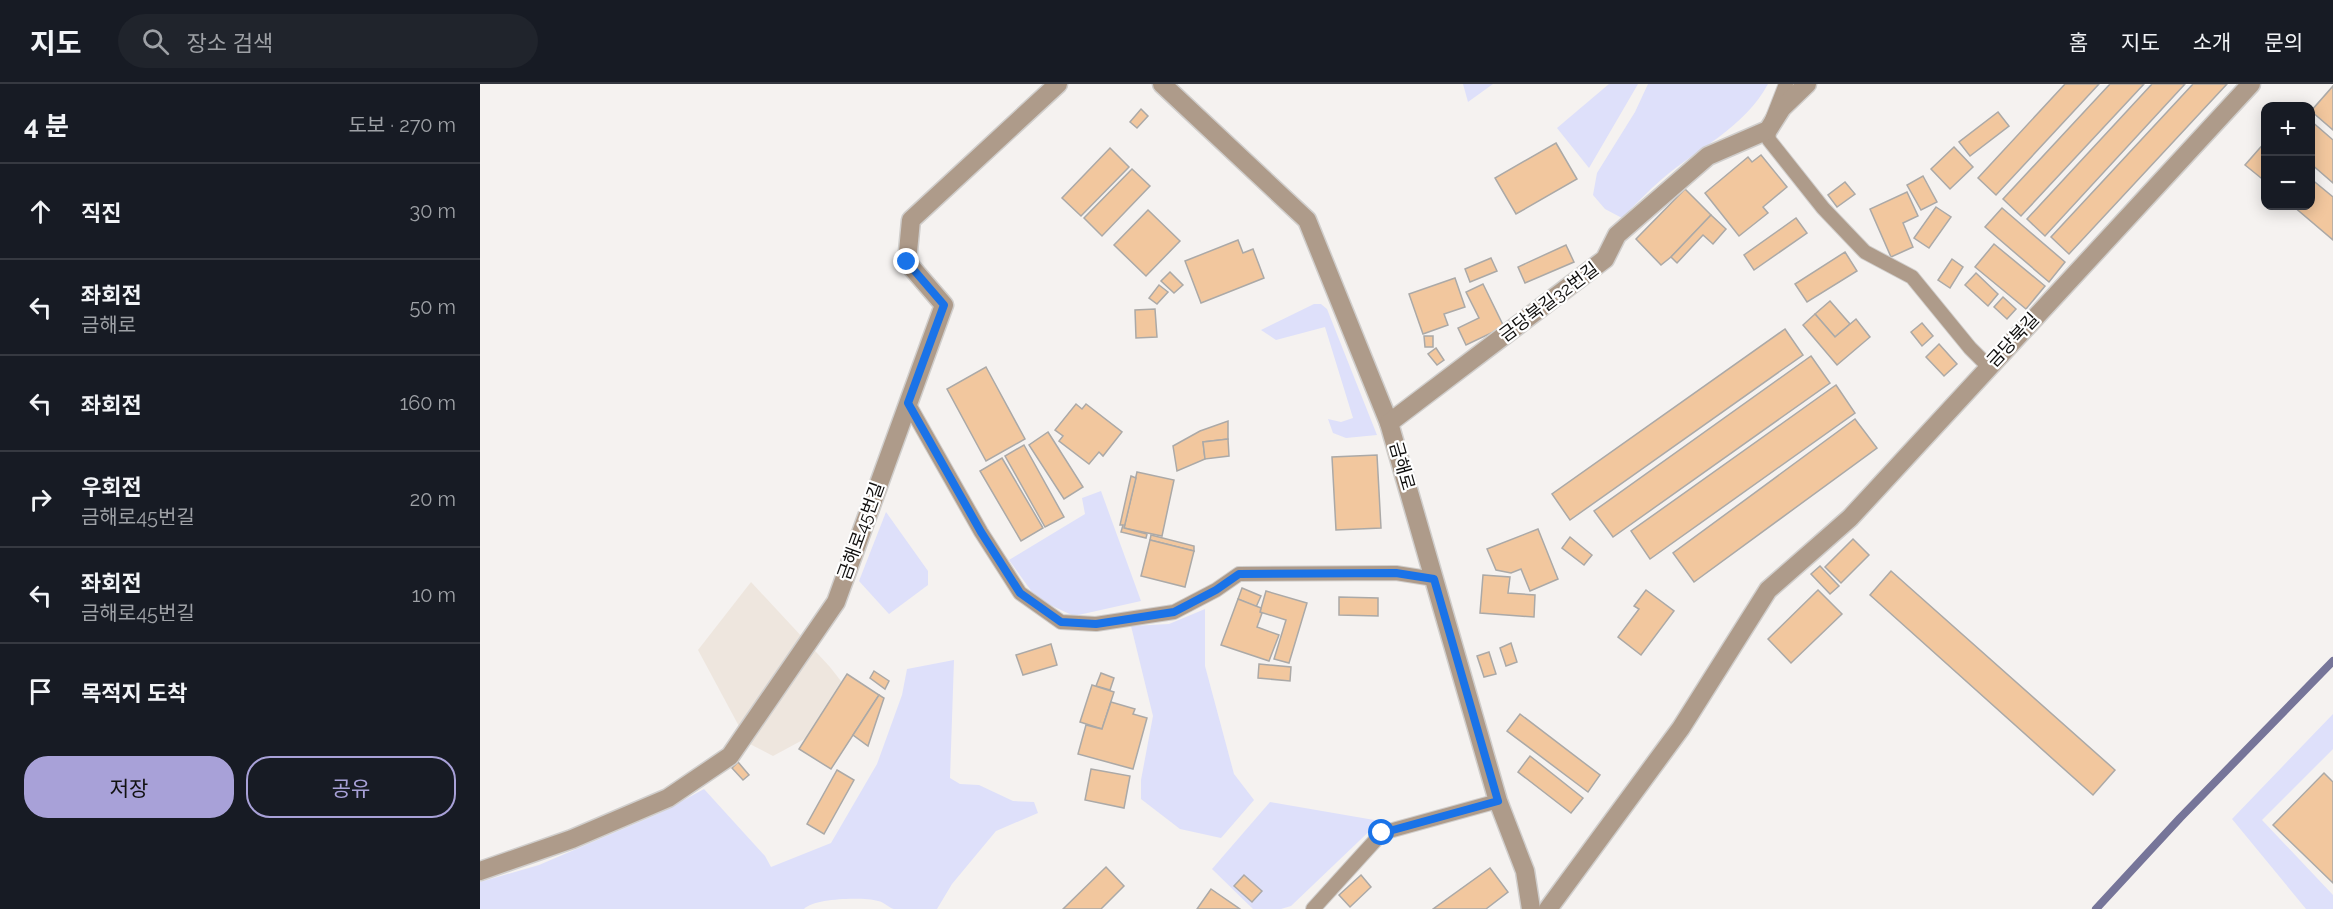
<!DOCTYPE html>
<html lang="ko">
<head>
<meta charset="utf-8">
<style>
  :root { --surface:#171b24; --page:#20242c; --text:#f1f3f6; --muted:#9ea1a6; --line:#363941; --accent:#a8a1d8 }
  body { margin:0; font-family:Raleway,"Noto Sans KR",sans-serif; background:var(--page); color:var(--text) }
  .controls { position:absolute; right:18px; top:18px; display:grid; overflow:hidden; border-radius:12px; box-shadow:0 3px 15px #0003 }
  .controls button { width:54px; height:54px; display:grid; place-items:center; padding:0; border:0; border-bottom:2px solid var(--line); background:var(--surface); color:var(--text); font:30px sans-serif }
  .stop { position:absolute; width:18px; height:18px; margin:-14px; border:4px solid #1a73e8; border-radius:50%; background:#fff }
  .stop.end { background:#1a73e8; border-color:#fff; box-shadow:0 2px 6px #0008 }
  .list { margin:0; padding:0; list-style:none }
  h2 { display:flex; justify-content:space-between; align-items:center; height:78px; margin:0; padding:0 24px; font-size:26px }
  h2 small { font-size:20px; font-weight:400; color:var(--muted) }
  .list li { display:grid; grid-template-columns:39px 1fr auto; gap:18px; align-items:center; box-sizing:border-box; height:96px; padding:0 24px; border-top:2px solid var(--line) }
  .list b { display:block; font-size:22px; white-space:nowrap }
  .list p { margin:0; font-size:20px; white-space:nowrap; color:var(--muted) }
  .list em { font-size:20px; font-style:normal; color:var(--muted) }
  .actions { display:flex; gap:12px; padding:18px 24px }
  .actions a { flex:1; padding:14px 0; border:2px solid var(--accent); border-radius:24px; text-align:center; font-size:21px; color:var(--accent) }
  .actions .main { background:var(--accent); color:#111 }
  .icon { flex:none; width:33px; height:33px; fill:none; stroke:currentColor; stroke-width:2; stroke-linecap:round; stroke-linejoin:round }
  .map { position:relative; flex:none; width:1853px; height:825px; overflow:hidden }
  header { display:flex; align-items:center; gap:36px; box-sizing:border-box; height:84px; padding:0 30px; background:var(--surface); border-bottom:2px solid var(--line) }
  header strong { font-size:28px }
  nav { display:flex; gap:33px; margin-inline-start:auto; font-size:21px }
  .search { width:420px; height:54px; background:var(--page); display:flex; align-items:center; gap:15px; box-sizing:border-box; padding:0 21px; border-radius:33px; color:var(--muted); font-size:22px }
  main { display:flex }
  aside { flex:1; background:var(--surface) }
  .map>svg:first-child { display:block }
</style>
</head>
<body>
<header>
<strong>지도</strong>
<div class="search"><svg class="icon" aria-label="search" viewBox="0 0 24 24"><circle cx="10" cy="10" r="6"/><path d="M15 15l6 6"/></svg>장소 검색</div>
<nav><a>홈</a><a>지도</a><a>소개</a><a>문의</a></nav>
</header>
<main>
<aside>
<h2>4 분<small>도보 · 270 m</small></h2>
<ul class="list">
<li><svg class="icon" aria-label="ahead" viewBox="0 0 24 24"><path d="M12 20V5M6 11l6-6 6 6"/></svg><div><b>직진</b></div><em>30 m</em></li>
<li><svg class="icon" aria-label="left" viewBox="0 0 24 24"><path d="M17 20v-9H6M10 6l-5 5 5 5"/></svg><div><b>좌회전</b><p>금해로</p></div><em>50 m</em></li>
<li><svg class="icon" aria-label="left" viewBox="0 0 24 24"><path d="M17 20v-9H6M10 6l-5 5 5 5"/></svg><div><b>좌회전</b></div><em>160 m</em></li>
<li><svg class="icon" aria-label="right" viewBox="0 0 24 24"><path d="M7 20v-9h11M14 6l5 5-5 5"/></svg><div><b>우회전</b><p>금해로45번길</p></div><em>20 m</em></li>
<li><svg class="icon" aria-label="left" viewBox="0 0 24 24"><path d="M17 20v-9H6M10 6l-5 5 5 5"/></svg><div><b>좌회전</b><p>금해로45번길</p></div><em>10 m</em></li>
<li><svg class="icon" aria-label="arrive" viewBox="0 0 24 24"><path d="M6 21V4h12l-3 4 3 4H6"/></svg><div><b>목적지 도착</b></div></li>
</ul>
<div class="actions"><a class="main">저장</a><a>공유</a></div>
</aside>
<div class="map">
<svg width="1853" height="825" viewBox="0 0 1853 825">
  <rect width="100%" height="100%" fill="#f5f2f0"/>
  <!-- built -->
  <polygon fill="#eee6de" points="271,498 350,583 382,624 293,672 268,659 218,566"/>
  <!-- green -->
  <g fill="#dee0fa">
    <polygon points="983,0 1013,0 988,18"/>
    <polygon points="1129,0 1158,0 1109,84 1077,44"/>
    <path d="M1168 0H1288C1264 44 1218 64 1182 95 1168 107 1155 121 1142 134L1125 125 1113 111 1117 89 1155 28Z"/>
    <polygon points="834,220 841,220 847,225 897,351 866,354 853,349 848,335 861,338 873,334 845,243 796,256 781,246"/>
    <polygon points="621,407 661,517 594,532 557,515 529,476 605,430 602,414"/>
    <polygon points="406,428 448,487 448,501 409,530 379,497"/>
    <polygon points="725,525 725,582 754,690 774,716 741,754 700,745 661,715 661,696 673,632 651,542 689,540"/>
    <path d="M474 576 470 694 480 700 499 701 533 717 554 718 558 729 516 747 472 800 457 825C444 825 428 825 414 825 409 824 404 818 398 817 383 813 335 814 324 825H0V798L59 781 180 729 224 705 285 772 291 783 351 759 397 680 422 611 427 585Z"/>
    <polygon points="1853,630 1853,665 1782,736 1853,811 1853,825 1826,825 1752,735"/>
    <polygon points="790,718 900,737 811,822 801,825 773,825 732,785"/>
  </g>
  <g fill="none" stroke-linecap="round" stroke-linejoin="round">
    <!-- stream -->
    <polyline stroke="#767599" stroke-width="8" points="1616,825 1700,734 1853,577"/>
  </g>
  <!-- building -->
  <g fill="#f2c79e" stroke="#aba9a7" stroke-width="1.5">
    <polygon points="1585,0 1619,0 1516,111 1498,94"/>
    <polygon points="1630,0 1664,0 1541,132 1523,115"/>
    <polygon points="1672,0 1705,0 1565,152 1547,135"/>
    <polygon points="1713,0 1747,0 1589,170 1571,153"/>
    <polygon points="1853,2 1853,46 1831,27"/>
    <polygon points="661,25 668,32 657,44 650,38"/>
    <polygon points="1518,28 1529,42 1490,72 1479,58"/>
    <polygon points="1830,36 1853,56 1853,99 1830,79"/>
    <polygon points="1786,57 1786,98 1765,81"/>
    <polygon points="1076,59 1097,95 1036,130 1015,94"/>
    <polygon points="1474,63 1493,83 1470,105 1451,85"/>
    <polygon points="630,64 649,83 601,132 582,114"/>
    <polygon points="1281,71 1307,103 1283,123 1288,129 1259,152 1225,109 1268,73 1272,78"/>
    <polygon points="652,85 670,102 622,152 604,134"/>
    <polygon points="1443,92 1457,118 1441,126 1427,101"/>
    <polygon points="1830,94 1853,113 1853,156 1813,122 1830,122"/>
    <polygon points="1365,98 1375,110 1357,123 1348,111"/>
    <polygon points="1205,105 1231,131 1191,173 1181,181 1156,155"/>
    <polygon points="1427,108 1438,132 1423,139 1433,163 1411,173 1390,125"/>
    <polygon points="1456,123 1471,133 1449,164 1434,154"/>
    <polygon points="1522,124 1585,178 1569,198 1505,143"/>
    <polygon points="668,126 700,157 666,192 634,161"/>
    <polygon points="1231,131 1246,145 1233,160 1223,151 1197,179 1191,173"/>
    <polygon points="1316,134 1327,149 1274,186 1264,171"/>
    <polygon points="758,156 763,169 773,165 784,194 721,219 705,177"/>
    <polygon points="1514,160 1565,202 1546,225 1495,183"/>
    <polygon points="1086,161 1094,178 1045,199 1038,183"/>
    <polygon points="1365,168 1377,187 1327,218 1315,200"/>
    <polygon points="1011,174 1017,187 990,198 985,185"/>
    <polygon points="1472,175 1483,183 1470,204 1458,196"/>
    <polygon points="690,188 703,201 694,209 681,197"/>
    <polygon points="1496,189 1518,210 1508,222 1485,201"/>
    <polygon points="975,194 985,223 964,230 968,241 943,250 929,210"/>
    <polygon points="1003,200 1024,243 986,261 978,244 999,234 986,208"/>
    <polygon points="679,201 688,208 677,220 669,214"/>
    <polygon points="1523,213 1536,225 1527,235 1514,223"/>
    <polygon points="1350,217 1370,240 1355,253 1335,230"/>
    <polygon points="675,225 677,253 656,254 655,226"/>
    <polygon points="1335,230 1355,253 1376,235 1390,253 1357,281 1323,241"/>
    <polygon points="1442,239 1453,252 1442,262 1431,248"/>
    <polygon points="1305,245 1323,271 1090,436 1072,410"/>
    <polygon points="944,252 953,252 953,263 945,263"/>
    <polygon points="1459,260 1477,280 1464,292 1446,273"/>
    <polygon points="956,264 964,276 957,281 948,270"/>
    <polygon points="1331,272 1350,299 1133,453 1114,427"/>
    <polygon points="506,283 545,355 506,377 467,305"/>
    <polygon points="1356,301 1375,329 1170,475 1151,447"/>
    <polygon points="596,320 602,325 606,320 642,348 623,372 619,368 609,380 579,357 583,352 575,346"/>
    <polygon points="1375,335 1397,364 1214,498 1193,469"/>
    <polygon points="748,337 748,355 723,358 725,375 697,387 693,362 720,347"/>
    <polygon points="568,348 603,403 584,415 549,361"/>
    <polygon points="748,355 749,372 725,375 723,358"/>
    <polygon points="544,361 584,433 565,443 525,372"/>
    <polygon points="897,371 901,444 856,446 852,373"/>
    <polygon points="522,374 563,444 541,457 500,387"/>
    <polygon points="657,388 694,396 682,452 644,444"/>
    <polygon points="651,392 656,394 644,444 667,450 666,454 641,448 643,441 640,441"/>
    <polygon points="1058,445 1078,495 1050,507 1041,485 1031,489 1016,486 1007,465"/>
    <polygon points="671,451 714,462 714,467 670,456"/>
    <polygon points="1090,453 1112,471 1104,481 1082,464"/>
    <polygon points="1373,455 1389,471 1361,499 1345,483"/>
    <polygon points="670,456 714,467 705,503 661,492"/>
    <polygon points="1340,482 1359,502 1350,510 1331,490"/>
    <polygon points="1411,487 1635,686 1613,711 1390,511"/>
    <polygon points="1003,491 1030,493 1028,509 1055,511 1054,533 1000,529"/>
    <polygon points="762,504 781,512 776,523 758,515"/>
    <polygon points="1166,506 1194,527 1161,571 1138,553 1159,525 1154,522"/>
    <polygon points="1338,506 1362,530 1311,579 1288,555"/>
    <polygon points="786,507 827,519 809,579 794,575 806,536 780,528"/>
    <polygon points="859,513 898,514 898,532 859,531"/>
    <polygon points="758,515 781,524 780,528 782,529 777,543 799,551 789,577 741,561"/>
    <polygon points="1031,559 1037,578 1026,582 1020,564"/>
    <polygon points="571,560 577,581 543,591 536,571"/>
    <polygon points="1009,568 1016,590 1004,593 997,572"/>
    <polygon points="779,580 811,583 810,597 778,594"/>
    <polygon points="394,587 409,597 405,605 390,594"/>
    <polygon points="621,589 634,594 630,606 616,602"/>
    <polygon points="367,590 399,611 351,685 319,665"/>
    <polygon points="612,601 634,608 622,645 600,638"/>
    <polygon points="399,611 404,614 388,662 373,651"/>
    <polygon points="631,618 655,625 653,630 667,634 653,685 598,670 606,641 622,645"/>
    <polygon points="1040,630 1120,691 1108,708 1027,647"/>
    <polygon points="1050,672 1103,714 1091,729 1038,688"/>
    <polygon points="258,678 269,691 263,696 252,684"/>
    <polygon points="611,685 650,692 644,724 605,716"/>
    <polygon points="357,686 374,696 344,750 327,740"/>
    <polygon points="1844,689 1853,698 1853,799 1793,741"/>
    <polygon points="626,783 644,802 621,825 583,825"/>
    <polygon points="1010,784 1028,808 1006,825 953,825"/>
    <polygon points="764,791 782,807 772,818 754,802"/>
    <polygon points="881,791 891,803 870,823 859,811"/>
    <polygon points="731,805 760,825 717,825"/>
  </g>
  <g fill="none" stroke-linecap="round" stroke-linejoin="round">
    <!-- lane casing -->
    <g stroke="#d0cecc" stroke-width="16">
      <g id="lane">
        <polyline points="1306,0 1288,46 1289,56 1343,124 1385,168 1432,193 1490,264 1509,283"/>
        <polyline points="428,319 501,448 540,509 581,538 616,540 694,528 736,506 759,490 916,489 954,495"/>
        <polyline points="833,825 902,749 1018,717"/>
      </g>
    </g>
    <!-- street casing -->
    <g stroke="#d0cecc" stroke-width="21">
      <g id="street">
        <polyline points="682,0 827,136 909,339 1018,717 1045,787 1051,825"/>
        <polyline points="909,339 1125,175 1137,151 1228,72 1288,46 1302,24 1327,0"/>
        <polyline points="0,787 92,755 188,714 250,672 356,518 464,221 427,178 431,136 578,0"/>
        <polyline points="1068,825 1201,644 1288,506 1370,434 1771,0"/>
      </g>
    </g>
    <!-- lane -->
    <use href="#lane" stroke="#ae9b8a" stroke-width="14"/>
    <!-- street -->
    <use href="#street" stroke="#ae9b8a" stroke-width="18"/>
  </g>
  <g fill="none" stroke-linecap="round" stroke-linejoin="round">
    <!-- route -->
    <polyline stroke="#1a73e8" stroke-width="8" points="427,178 464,221 428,319 501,448 540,509 581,538 616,540 694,528 736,506 759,490 916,489 954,495 1018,717 902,749"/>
  </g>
  <g text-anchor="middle" stroke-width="4.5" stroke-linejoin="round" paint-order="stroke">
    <!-- street labels -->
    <g font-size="18" fill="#100f0e" stroke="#fff">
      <text transform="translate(1069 218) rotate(-37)" y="6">금당북길32번길</text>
      <text transform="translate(1533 256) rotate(-47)" y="6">금당북길</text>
      <text transform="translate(922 382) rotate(74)" y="6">금해로</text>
      <text transform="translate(381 447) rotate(-70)" y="6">금해로45번길</text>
    </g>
  </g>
</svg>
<div class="controls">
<button>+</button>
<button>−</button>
</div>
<div class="stop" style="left:902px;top:749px"></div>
<div class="stop end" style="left:427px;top:178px"></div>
</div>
</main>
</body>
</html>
